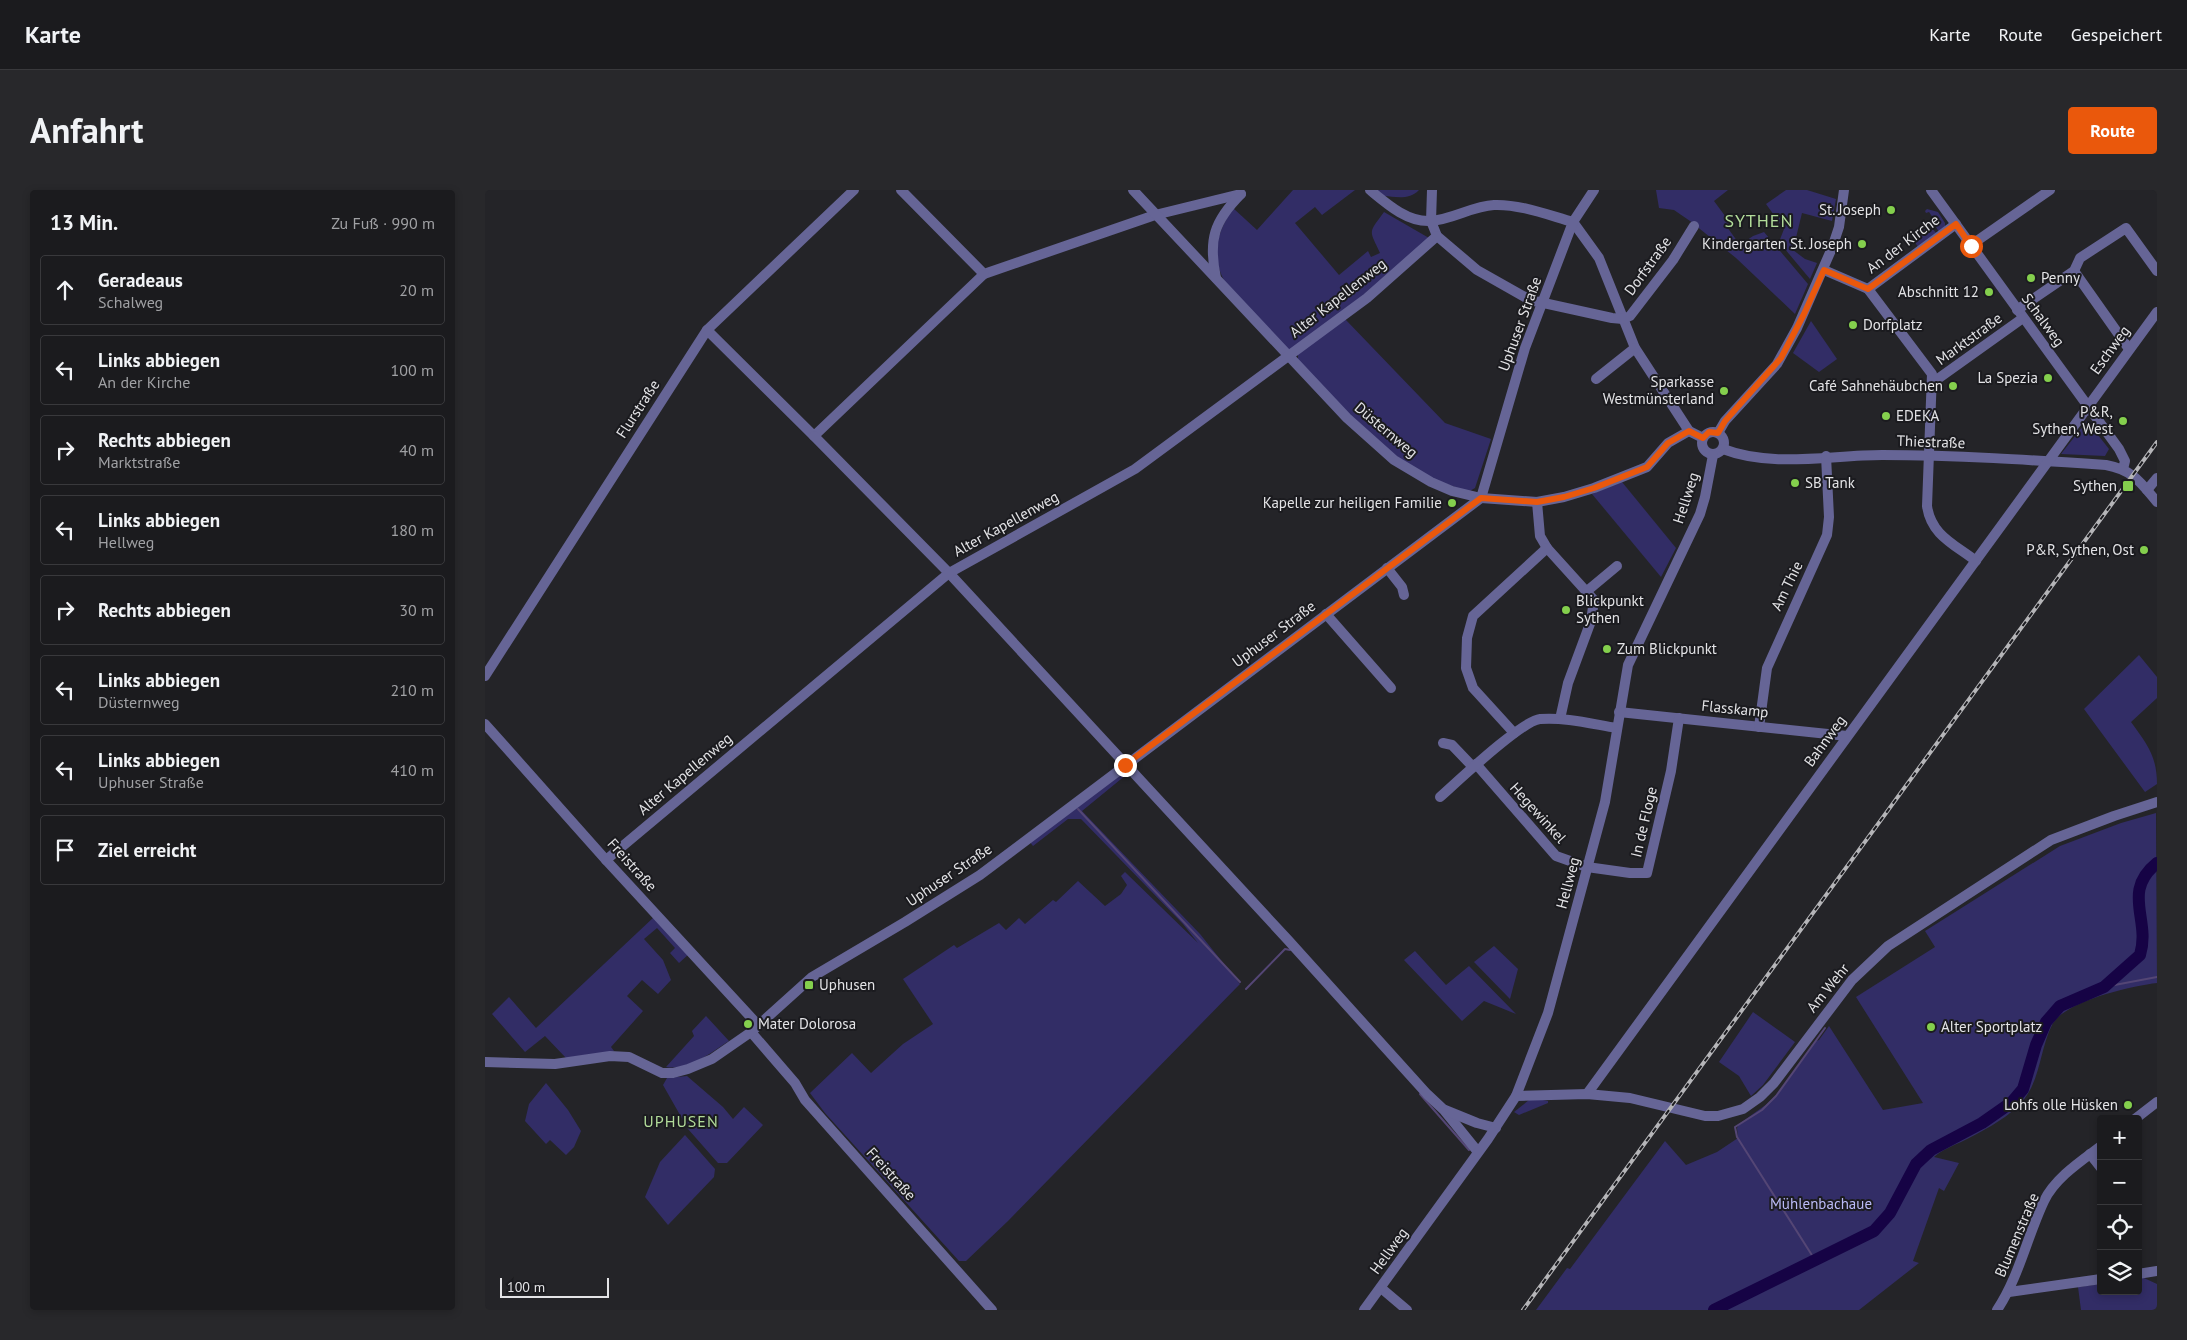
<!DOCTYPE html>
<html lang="de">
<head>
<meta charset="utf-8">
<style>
  :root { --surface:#1b1b1e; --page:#28282b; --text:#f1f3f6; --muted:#a0a1a4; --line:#39393c; --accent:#ea580c }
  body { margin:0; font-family:"PT Sans",sans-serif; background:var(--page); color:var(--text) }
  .controls { position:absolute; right:15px; bottom:15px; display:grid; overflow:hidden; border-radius:5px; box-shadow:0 2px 8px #0003 }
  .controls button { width:45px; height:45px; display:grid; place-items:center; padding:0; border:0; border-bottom:1px solid var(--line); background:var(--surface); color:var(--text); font:25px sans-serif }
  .scale { position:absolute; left:15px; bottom:12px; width:109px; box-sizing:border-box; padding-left:5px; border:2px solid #e3e3e6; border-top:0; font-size:14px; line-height:18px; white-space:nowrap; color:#e3e3e6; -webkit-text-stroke:4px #1b1b1f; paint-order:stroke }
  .stop { position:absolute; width:15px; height:15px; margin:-11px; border:4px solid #ea580c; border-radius:50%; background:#fff }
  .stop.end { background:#ea580c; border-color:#fff; box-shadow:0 1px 5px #0008 }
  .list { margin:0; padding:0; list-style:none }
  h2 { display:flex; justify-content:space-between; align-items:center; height:65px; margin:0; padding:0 20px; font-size:21px }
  h2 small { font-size:16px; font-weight:400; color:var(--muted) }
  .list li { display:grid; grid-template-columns:32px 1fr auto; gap:15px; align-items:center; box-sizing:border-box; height:70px; margin:0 10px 10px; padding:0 10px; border:1px solid var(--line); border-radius:5px }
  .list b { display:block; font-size:19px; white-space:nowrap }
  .list p { margin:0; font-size:16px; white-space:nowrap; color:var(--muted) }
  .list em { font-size:16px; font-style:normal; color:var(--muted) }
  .icon { flex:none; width:28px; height:28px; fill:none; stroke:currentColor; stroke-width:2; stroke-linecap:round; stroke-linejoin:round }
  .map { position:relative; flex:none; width:1672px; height:1120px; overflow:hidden; border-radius:5px }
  header { display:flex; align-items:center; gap:30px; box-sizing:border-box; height:70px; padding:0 25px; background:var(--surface); border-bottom:1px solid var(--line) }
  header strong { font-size:24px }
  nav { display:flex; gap:28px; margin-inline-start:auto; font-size:18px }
  .intro { display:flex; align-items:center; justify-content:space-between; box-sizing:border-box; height:120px; padding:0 30px }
  h1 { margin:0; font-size:35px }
  .button { padding:12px 22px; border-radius:5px; background:var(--accent); color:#fff; font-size:18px; font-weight:700 }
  main { display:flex; gap:30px; padding:0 30px }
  aside { flex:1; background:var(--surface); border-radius:5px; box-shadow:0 2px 8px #0003 }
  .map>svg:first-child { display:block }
</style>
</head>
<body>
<header>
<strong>Karte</strong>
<nav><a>Karte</a><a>Route</a><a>Gespeichert</a></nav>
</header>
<div class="intro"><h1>Anfahrt</h1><a class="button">Route</a></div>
<main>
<aside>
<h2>13 Min.<small>Zu Fuß · 990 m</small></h2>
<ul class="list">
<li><svg class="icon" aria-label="ahead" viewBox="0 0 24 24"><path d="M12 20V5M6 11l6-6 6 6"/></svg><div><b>Geradeaus</b><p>Schalweg</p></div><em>20 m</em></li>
<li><svg class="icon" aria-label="left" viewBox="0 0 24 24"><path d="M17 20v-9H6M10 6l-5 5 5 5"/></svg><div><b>Links abbiegen</b><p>An der Kirche</p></div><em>100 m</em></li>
<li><svg class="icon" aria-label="right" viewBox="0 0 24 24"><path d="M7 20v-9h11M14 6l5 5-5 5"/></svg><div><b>Rechts abbiegen</b><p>Marktstraße</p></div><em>40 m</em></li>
<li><svg class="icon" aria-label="left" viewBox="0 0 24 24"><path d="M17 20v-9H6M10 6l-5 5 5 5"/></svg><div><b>Links abbiegen</b><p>Hellweg</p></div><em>180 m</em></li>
<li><svg class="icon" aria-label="right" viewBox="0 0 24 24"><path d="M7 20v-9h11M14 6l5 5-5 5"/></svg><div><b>Rechts abbiegen</b></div><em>30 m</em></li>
<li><svg class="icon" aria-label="left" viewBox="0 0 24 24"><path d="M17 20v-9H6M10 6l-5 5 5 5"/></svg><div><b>Links abbiegen</b><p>Düsternweg</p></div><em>210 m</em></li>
<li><svg class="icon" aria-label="left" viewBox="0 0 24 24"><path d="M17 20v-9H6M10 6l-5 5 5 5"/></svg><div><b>Links abbiegen</b><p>Uphuser Straße</p></div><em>410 m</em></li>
<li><svg class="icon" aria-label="arrive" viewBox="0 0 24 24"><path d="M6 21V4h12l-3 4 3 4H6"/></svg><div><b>Ziel erreicht</b></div></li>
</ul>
</aside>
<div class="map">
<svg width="1672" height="1120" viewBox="0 0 1672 1120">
  <rect width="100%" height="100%" fill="#242428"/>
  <!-- green -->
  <g fill="#322d66">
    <path d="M808 0H870L837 25 830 17 810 33 854 85 883 61 886 67 895 63C884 39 883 44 899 22L944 48 882 106 809 159H802L740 92C725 65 732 43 748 18L772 40Z"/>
    <path d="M892 0H934C925 10 911 7 899 6Z"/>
    <polygon points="1171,0 1243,0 1229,11 1246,34 1242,37 1255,55 1268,46 1279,42 1323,94 1310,124 1251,68 1205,31 1189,20 1174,18"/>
    <polygon points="1301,0 1322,0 1351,9 1347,31 1317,23 1308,60 1320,69 1332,73 1325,89 1294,52 1299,39 1281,14"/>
    <polygon points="1442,19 1453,22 1460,33 1460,38 1454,42 1451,37 1453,35 1444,22 1441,23 1440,21"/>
    <polygon points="1445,36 1452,44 1433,57 1429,51 1436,46 1434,43"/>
    <polygon points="860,129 960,233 1006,249 990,298 983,302 938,285 885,247 813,170 813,164"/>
    <polygon points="1326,131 1352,169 1334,182 1308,163"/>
    <polygon points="1602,231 1624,259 1620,266 1576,264"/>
    <polygon points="1137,292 1191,358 1176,387 1107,304"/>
    <path d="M1654 465 1672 487V508L1646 532C1662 554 1672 566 1672 594L1660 602 1599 519Z"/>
    <polygon points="639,582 641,585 597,621 715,744 755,794 523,1031 481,1071 474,1071 340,923 325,903 367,863 386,883 418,854 448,834 418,789 469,755 472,758 514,733 521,740 534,728 540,734 568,710 571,712 593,691 620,716 636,704 642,695 636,686 640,682 713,753 698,734 596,629 583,629 548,656 544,651"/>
    <path d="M1671 623 1672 793C1647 796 1579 811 1567 835 1554 861 1556 893 1534 915 1518 931 1496 942 1476 952 1467 956 1457 960 1449 967L1474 973 1459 1001 1454 998 1428 1071 1434 1073 1374 1120H1051L1082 1078 1085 1079 1180 951 1201 975 1232 962 1253 948 1252 938 1254 934 1282 914 1292 904 1331 851 1334 850 1344 836 1398 920 1438 913 1371 807 1450 757 1440 741 1575 656 1636 633Z"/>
    <polygon points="169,727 204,764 194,773 185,763 190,758 172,738 159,749 178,770 186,790 173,804 157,790 142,806 158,821 126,857 129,861 81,868 60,846 40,862 7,824 24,807 51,838"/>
    <polygon points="1009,756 1033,779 1025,809 989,772"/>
    <polygon points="930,761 961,795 984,776 1031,824 999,811 977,831 919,770"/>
    <polygon points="1268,822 1310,852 1278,895 1266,906 1254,886 1234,872"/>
    <path d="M221 826 244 851C225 863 204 881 181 877L209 846 207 841Z"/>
    <polygon points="202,886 238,917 248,929 259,917 278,935 242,973 233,973 203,939 178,895 182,888"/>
    <polygon points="61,893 83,920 96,941 89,957 81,965 65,950 61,954 40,931 44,914"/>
    <polygon points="1053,909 1063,911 1063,913 1034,925 1029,922 1044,910"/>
    <polygon points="200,945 230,979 229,987 183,1035 160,1007 175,972"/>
    <polygon points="1653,1088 1659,1088 1672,1094 1672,1120 1596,1120 1593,1097 1616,1094 1616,1101 1653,1101"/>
  </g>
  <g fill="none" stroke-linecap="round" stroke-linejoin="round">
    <!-- stream -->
    <g stroke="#544675" stroke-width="2">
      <polyline points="593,619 755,792"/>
      <polyline points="1619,797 1672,787"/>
      <polyline points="761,799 800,759 805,760"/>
      <polyline points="935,904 984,960"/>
      <polyline points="1330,1070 1252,947 1250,937 1277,920 1291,906 1340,838"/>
    </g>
    <!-- river -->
    <path stroke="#160345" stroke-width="12" d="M1229 1120 1389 1041 1405 1023 1431 974 1446 960 1497 933 1527 912 1538 899 1551 855 1561 832 1575 816 1619 797 1655 765C1666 729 1636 702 1672 673"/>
    <!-- minor -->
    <g stroke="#666596" stroke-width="10">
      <polyline points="416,0 499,84 670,25 756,4"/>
      <polyline points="648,0 862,228 909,270 946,292 967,301 996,308 1052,312 1079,307 1109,298 1162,277 1183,253 1204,241"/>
      <path d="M885 0C902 14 922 32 945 31 967 30 987 16 1009 15 1035 14 1063 25 1088 32L1114 68 1150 158 1204 241 1218 248"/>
      <polyline points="947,0 946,31 952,46 992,80 1045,110 1127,128 1138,129 1145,126 1188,70 1209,36"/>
      <polyline points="1446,0 1634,259 1640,271 1638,279"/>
      <polyline points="1486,55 1565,0"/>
      <path d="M1339 80 1383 99 1447 184 1442 316C1446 345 1469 354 1491 371"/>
      <polyline points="1589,81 1644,159"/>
      <path d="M731 88C723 50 729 31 756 4"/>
      <polyline points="1383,99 1471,34"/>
      <polyline points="1532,120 1589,81 1595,68 1641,38 1672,81"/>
      <polyline points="222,140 329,246 499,84"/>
      <polyline points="1111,189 1150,158"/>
      <polyline points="1447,193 1538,128"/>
      <circle cx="1228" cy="253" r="11"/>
      <polyline points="1233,243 1240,231 1292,174 1312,138 1347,58 1354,37 1359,0"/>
      <polyline points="329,246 464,383 803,750 942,904 959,920 993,962"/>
      <path d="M1238 259C1287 278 1345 265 1397 265 1471 265 1546 270 1621 275 1648 280 1655 292 1672 312"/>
      <polyline points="1662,300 1672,288"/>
      <polyline points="1052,312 1055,346 1062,358 1109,410 1106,431 1083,493 1075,529"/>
      <polyline points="902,378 917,397 919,405"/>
      <polyline points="1102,401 1132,376"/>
      <polyline points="841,424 906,498"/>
      <polyline points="0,486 222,140 369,0"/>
      <polyline points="1134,522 1362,546"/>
      <polyline points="0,534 121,670 273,835"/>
      <polyline points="1274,537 1282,478 1342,345 1344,327 1341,266"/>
      <polyline points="1029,543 988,498 981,478 982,448 988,426 1062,358"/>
      <polyline points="958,553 967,555 988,577"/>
      <polyline points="991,574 1071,666 1102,677 1145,683 1162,683 1186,581 1194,528"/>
      <path d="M955 607C972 592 1036 531 1055 529 1080 527 1107 534 1132 538"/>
      <polyline points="121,670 464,383 650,279 882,108 952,46"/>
      <polyline points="266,842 310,893 320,910 507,1120"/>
      <polyline points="0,872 70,874 125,866 144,867 177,883 188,883 203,879 227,869 266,842 327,787 420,732 495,685 996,308 1040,158 1088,32 1109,0"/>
      <polyline points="1102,904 1672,122"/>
      <polyline points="1031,906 1102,904 1145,908 1220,926 1233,926 1258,919 1275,907 1289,893 1367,790 1403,756 1566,650 1629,626 1672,612"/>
      <polyline points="960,920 992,933 1011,938"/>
      <polyline points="1650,929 1672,912"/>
      <polyline points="1605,964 1616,978"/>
      <polyline points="1653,1084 1672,1081"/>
      <polyline points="896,1098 922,1120"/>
      <polyline points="1524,1102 1616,1089"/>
      <polyline points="879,1120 1003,949 1031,906 1063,823 1120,612 1143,475 1215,324 1220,307 1228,265"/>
      <path d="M1512 1120C1534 1087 1542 1047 1559 1011 1570 988 1596 971 1616 956"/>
    </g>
    <!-- rail casing -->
    <g stroke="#b5b5b8" stroke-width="4">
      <polyline id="rail" points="1038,1120 1672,252"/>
    </g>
    <!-- rail -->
    <use href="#rail" stroke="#1b1b1f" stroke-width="2" stroke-dasharray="5.5" stroke-linecap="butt"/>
  </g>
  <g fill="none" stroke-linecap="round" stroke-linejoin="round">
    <!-- route -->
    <polyline stroke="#ea580c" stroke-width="6" points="640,575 996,308 1052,312 1079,307 1109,298 1162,277 1183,253 1204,241 1218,248 1224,242 1233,243 1240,231 1296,168 1319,124 1339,80 1383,99 1471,34 1486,56"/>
  </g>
  <!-- markers -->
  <g fill="#84cf4d" stroke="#1b1b1f" stroke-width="2">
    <circle cx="1406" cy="20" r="5"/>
    <circle cx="1377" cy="54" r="5"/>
    <circle cx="1546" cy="88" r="5"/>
    <circle cx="1504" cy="102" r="5"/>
    <circle cx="1368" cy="135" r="5"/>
    <circle cx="1563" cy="188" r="5"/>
    <circle cx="1468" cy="196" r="5"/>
    <circle cx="1239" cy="201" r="5"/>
    <circle cx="1401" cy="226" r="5"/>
    <circle cx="1638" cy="231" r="5"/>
    <circle cx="1310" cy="293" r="5"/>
    <rect x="1637" y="290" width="12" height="12" rx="2.5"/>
    <circle cx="967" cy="313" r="5"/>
    <circle cx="1659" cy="360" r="5"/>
    <circle cx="1081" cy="420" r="5"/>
    <circle cx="1122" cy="459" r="5"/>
    <rect x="319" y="790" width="10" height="10" rx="2.5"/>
    <circle cx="263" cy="834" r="5"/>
    <circle cx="1446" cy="837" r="5"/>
    <circle cx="1643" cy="915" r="5"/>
  </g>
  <g text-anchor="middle" stroke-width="4" stroke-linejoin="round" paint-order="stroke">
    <!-- poi labels -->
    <g font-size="15" fill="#e3e3e6" stroke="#1b1b1f" text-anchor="end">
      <text x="1396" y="25">St. Joseph</text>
      <text x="1367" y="59">Kindergarten St. Joseph</text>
      <text x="1556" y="93" text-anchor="start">Penny</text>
      <text x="1494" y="107">Abschnitt 12</text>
      <text x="1378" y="140" text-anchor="start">Dorfplatz</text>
      <text x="1553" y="193">La Spezia</text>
      <text x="1229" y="197">Sparkasse<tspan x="1229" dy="17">Westmünsterland</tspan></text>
      <text x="1458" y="201">Café Sahnehäubchen</text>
      <text x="1628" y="227">P&amp;R,<tspan x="1628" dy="17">Sythen, West</tspan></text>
      <text x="1411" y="231" text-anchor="start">EDEKA</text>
      <text x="1320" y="298" text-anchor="start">SB Tank</text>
      <text x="1632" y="301">Sythen</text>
      <text x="957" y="318">Kapelle zur heiligen Familie</text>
      <text x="1649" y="365">P&amp;R, Sythen, Ost</text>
      <text x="1091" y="416" text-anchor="start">Blickpunkt<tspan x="1091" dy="17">Sythen</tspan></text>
      <text x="1132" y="464" text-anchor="start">Zum Blickpunkt</text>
      <text x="334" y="800" text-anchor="start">Uphusen</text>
      <text x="273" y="839" text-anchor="start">Mater Dolorosa</text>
      <text x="1456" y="842" text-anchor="start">Alter Sportplatz</text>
      <text x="1633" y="920">Lohfs olle Hüsken</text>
    </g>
    <!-- street labels -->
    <g font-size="15" fill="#e3e3e6" stroke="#1b1b1f">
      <text transform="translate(1418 54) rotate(-37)" y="5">An der Kirche</text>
      <text transform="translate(1163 76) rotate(-54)" y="5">Dorfstraße</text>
      <text transform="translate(853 108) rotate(-38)" y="5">Alter Kapellenweg</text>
      <text transform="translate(1558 130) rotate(54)" y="5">Schalweg</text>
      <text transform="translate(1035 134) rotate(-70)" y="5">Uphuser Straße</text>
      <text transform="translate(1484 149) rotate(-36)" y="5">Marktstraße</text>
      <text transform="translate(1625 160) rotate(-54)" y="5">Eschweg</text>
      <text transform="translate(153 219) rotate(-57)" y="5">Flurstraße</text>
      <text transform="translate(901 240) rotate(40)" y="5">Düsternweg</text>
      <text transform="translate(1446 252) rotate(2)" y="5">Thiestraße</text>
      <text transform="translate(1201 308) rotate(-72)" y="5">Hellweg</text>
      <text transform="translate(521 334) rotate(-29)" y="5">Alter Kapellenweg</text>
      <text transform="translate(1302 396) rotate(-64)" y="5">Am Thie</text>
      <text transform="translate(789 444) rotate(-37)" y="5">Uphuser Straße</text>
      <text transform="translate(1250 519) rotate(6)" y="5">Flasskamp</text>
      <text transform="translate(1340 551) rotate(-54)" y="5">Bahnweg</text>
      <text transform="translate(200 584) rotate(-40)" y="5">Alter Kapellenweg</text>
      <text transform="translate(1053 623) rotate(48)" y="5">Hegewinkel</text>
      <text transform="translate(1159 632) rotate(-77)" y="5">In de Floge</text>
      <text transform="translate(147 675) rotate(48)" y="5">Freistraße</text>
      <text transform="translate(464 685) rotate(-34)" y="5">Uphuser Straße</text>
      <text transform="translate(1083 693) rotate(-75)" y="5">Hellweg</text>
      <text transform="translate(1343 798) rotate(-51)" y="5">Am Wehr</text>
      <text transform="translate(406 984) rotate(48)" y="5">Freistraße</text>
      <text transform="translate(1532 1045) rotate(-67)" y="5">Blumenstraße</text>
      <text transform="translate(904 1061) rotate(-54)" y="5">Hellweg</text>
    </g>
    <!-- park labels -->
    <g font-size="15" fill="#bbbbf7" stroke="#1b1b1f">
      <text x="1336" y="1019">Mühlenbachaue</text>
    </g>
    <!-- neighbourhood labels -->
    <g font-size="16" letter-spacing="1" fill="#b2dc9a" stroke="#1b1b1f">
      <text x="196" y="937">UPHUSEN</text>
    </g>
    <!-- quarter labels -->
    <g font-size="18" letter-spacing="1" fill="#b2dc9a" stroke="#1b1b1f">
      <text x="1274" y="37">SYTHEN</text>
    </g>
  </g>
</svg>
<div class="controls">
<button>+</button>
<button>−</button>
<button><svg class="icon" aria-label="locate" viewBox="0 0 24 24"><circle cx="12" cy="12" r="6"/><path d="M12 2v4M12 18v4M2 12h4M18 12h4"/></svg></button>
<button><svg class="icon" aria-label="layers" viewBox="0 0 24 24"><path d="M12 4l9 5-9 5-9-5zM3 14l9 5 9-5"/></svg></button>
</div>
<div class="scale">100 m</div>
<div class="stop" style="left:1486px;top:56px"></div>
<div class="stop end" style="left:640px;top:575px"></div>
</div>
</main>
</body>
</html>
